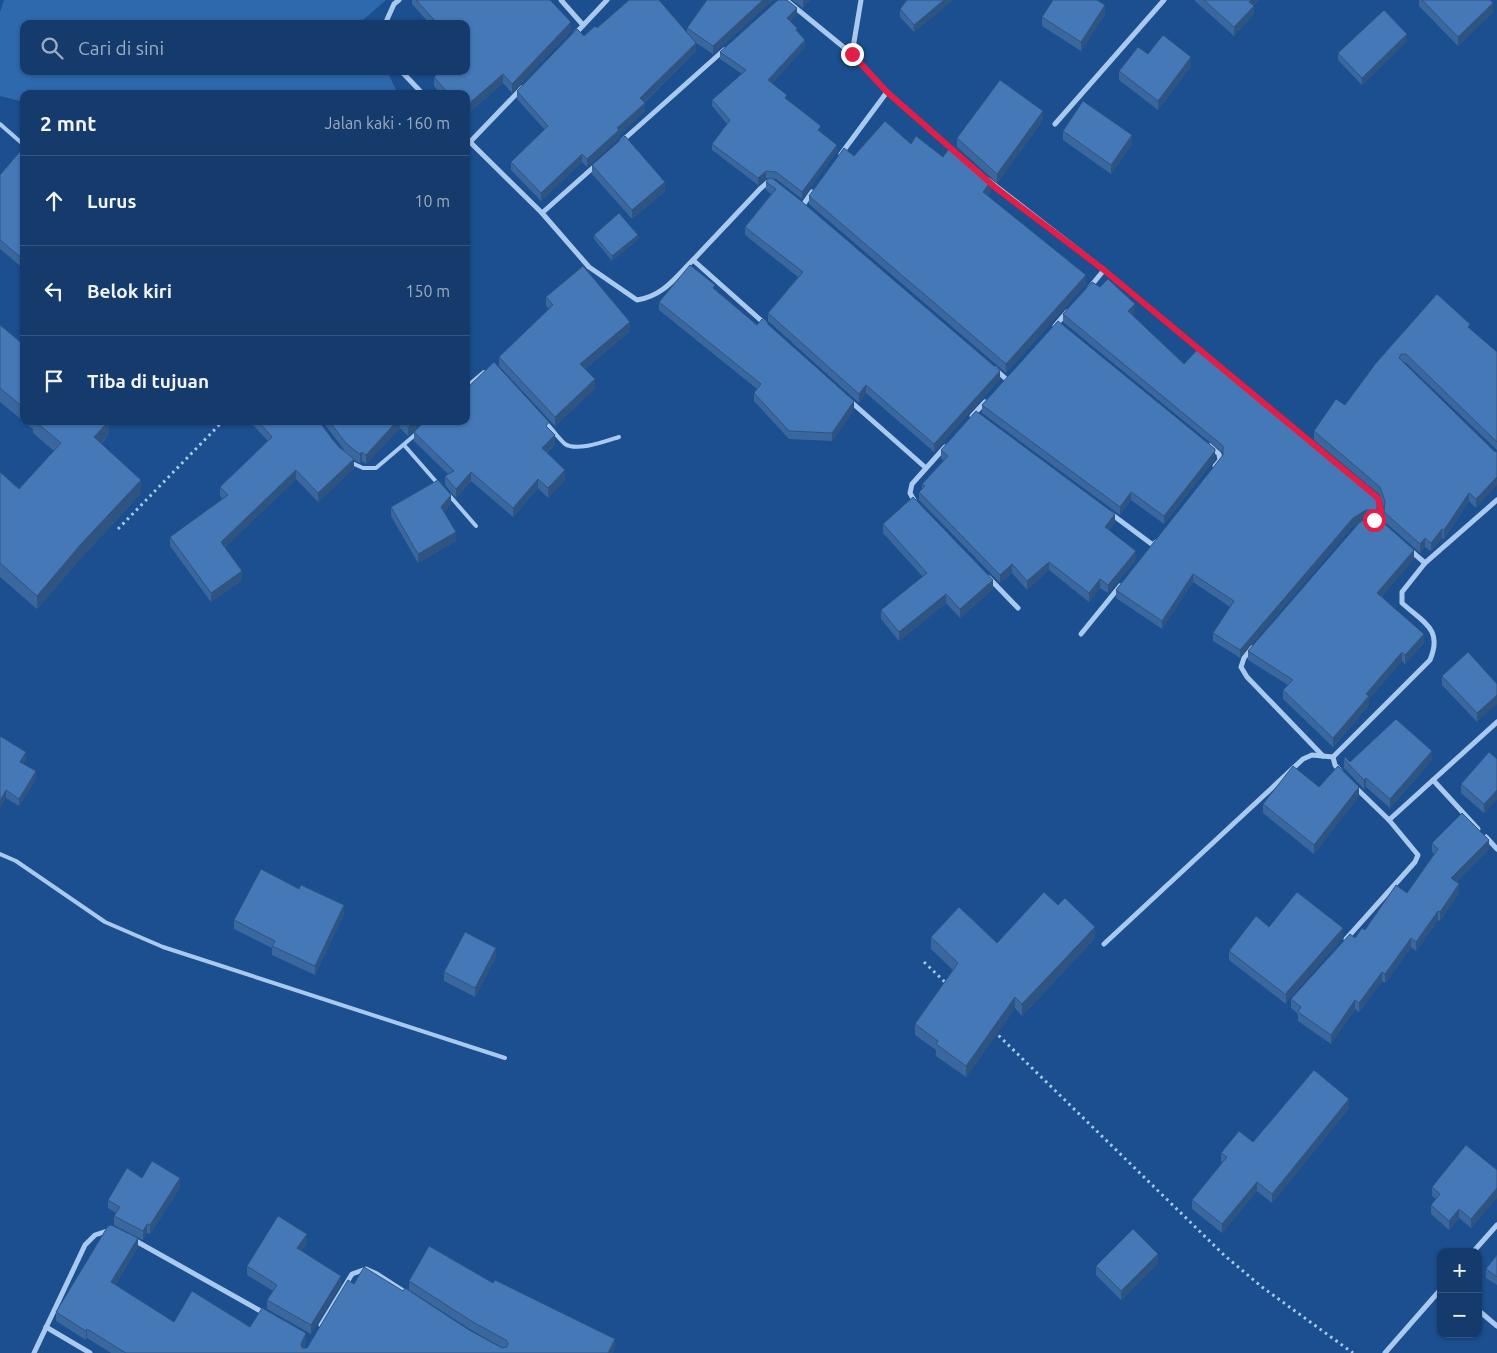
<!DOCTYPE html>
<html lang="id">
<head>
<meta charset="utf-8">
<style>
  :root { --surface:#143b6b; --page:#214673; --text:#f1f3f6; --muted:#9dadc1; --line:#33557e }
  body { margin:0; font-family:Ubuntu,sans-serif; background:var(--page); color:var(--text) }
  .controls { position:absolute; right:15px; bottom:15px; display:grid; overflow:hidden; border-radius:10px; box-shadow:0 1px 4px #0004 }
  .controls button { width:45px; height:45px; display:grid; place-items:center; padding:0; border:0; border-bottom:1px solid var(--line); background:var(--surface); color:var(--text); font:25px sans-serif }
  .stop { position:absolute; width:15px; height:15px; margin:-11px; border:4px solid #e11d48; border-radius:50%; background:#fff }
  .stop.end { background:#e11d48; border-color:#fff; box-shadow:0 1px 5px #0008 }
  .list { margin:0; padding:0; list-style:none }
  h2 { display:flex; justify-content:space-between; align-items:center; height:65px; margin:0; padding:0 20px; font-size:21px }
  h2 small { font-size:16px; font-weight:400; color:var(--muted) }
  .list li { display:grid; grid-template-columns:32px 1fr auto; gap:15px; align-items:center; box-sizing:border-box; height:90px; padding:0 20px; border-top:1px solid var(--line) }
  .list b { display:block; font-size:19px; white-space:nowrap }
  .list em { font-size:16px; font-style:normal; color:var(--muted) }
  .icon { flex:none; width:28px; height:28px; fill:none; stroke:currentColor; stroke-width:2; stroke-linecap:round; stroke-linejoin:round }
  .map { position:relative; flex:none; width:1497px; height:1353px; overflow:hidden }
  .search { position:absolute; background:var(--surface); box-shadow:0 1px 4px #0004; left:20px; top:20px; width:450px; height:55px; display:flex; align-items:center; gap:12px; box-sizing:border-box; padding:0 18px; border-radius:10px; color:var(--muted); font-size:19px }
  .panel { position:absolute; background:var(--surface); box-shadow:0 1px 4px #0004; left:20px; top:90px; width:450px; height:335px; border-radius:10px }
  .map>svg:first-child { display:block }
</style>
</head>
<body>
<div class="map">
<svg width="1497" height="1353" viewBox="0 0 1497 1353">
  <rect width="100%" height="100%" fill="#1b4f8f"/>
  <!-- green -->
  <polygon fill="#2e69ad" points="4,0 386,0 362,21 363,24 24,24 24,71 387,71 398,94 24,94 24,102 0,96 0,12"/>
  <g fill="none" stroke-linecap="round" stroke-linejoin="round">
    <!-- path -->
    <g stroke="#a9c9ee" stroke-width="3" stroke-dasharray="2.5 4" stroke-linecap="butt">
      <polyline points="118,529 223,421"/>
      <polyline points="924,962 947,984"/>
      <polyline points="994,1031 1224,1255 1262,1287 1353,1353"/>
    </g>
    <!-- service -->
    <g stroke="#a9c9ee" stroke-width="4">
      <polyline points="0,124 24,145"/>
      <polyline points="1104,270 1242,386"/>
      <polyline points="466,387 484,372"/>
      <path d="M547 424C553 430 559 439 565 444 577 452 606 441 619 437"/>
      <polyline points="404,445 439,485"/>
      <polyline points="352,463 363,468 376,468 416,434"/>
      <path d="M1373 494C1382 501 1381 512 1380 523"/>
      <polyline points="449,495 476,526"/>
      <polyline points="0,854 16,861 105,922 163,947 505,1058"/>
    </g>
    <!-- minor -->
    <g stroke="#a9c9ee" stroke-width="5">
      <polyline points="561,0 583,25"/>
      <polyline points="786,0 852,54"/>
      <polyline points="861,0 852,54 887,92 955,152"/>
      <polyline points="385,24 394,4 399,0"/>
      <polyline points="575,34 607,0"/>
      <polyline points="401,71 423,94"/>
      <polyline points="1055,124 1164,0"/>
      <polyline points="466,138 542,213"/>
      <polyline points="622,141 724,50"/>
      <polyline points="470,142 522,88"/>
      <polyline points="841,154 887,92"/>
      <path d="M596 165 542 213 589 267 637 300C663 296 675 278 693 260"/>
      <polyline points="988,180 1104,270 1090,287"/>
      <polyline points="803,205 812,192"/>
      <polyline points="765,324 693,260 760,189 768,182 770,183"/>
      <polyline points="1055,326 1067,312"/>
      <polyline points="995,369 1006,379"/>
      <polyline points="849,400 926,468"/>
      <polyline points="972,416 985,402"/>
      <polyline points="1210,446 1219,454 1220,460 1215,466"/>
      <polyline points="915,502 910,493 912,484 945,447"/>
      <polyline points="1110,513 1153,545 1156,542"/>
      <polyline points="1410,550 1425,563"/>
      <polyline points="989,578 1018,608"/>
      <polyline points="1081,634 1120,586"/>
      <polyline points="1252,648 1244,658 1241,667 1247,677 1323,756"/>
      <path d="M1341 772 1335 765 1333 757 1430 660C1443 629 1424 623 1402 603V592L1425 563 1497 500"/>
      <polyline points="1433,780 1478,829"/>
      <polyline points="1389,820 1497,722"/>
      <polyline points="1486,837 1497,849"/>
      <polyline points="1346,939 1415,862 1418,855 1389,820 1355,787"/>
      <polyline points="1104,944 1303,759 1312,755 1333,757"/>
      <polyline points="134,1240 266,1314"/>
      <polyline points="1473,1252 1497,1225"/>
      <polyline points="1478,1310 1497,1326"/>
      <polyline points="321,1325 352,1274 366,1269 377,1274 408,1294"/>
      <polyline points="46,1327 90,1353"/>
      <polyline points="34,1353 85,1245 95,1235 110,1230"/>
      <polyline points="1385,1353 1441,1289"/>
    </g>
  </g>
  <!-- wall -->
  <g fill="#3a679d">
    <polygon points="412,0 550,0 571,31 512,93 503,83 466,115 466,94 441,94 434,86 434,77 466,71 466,24 430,24 412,4"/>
    <polygon points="707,0 773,0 713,54 696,43 696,51 644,103 645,111 619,135 619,138 587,167 582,162 541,201 511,170 511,162 545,130 517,99 517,91 584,36 597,28 687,32 687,28"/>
    <polygon points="792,0 810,0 803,8"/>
    <polygon points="1195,0 1259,0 1254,5 1254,14 1234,36 1195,1"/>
    <polygon points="1419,0 1490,0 1493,12 1458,46 1419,6"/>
    <polygon points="948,4 914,32 900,17 900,9"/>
    <polygon points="797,14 790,21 797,32 805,47 772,83 787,100 821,132 837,151 802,199 776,179 766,178 758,185 712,150 712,144 727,124 712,106 712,100 742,74 720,59 720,52"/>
    <polygon points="1105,14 1081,51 1042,26 1042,17"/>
    <polygon points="1407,41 1362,85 1338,60 1338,53"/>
    <polygon points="1148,54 1191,66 1158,110 1119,80 1119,71"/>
    <polygon points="1043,120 997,183 957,147 957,138"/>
    <polygon points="1063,131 1132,144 1111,174 1063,140"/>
    <polygon points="911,144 943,157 991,190 987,196 1086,284 1006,373 809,204 809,196"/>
    <polygon points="24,149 24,269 0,249 0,175"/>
    <polygon points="592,165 665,191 632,219 592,174"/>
    <polygon points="769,178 1000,379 934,452 866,393 859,403 768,321 768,313 798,277 745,235 745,227 771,194 766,190 766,182"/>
    <polygon points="594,235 638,239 612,261 594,239"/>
    <polygon points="715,289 854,410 832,441 789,439 754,401 754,393 757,389 659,310 659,302"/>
    <polygon points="546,297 630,331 585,369 595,388 555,426 499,366 499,357 549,309 546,306"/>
    <polygon points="1135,312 1132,315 1184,364 1377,510 1377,517 1373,518 1414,559 1382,596 1424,643 1405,664 1402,661 1369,699 1369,705 1333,747 1283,699 1283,690 1288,685 1248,660 1248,651 1368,518 1366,518 1353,526 1240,658 1213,641 1213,633 1230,607 1193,582 1162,629 1116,598 1116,590 1223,455 1223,453 1063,322 1063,314"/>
    <polygon points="0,325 24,345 24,421 109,421 109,434 101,444 141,493 81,558 37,609 0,577 0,472 19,489 54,451 33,433 33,429 0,402"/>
    <polygon points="1470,329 1497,352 1497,450 1406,363 1403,362 1494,451 1476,508 1469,501 1444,539 1442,538 1431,551 1425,547 1420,553 1384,521 1384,508 1380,495 1314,440 1314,431 1345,405 1376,363"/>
    <polygon points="982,405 1215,459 1164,524 1131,500 1120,515 982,413"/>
    <polygon points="249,421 319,421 332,439 340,448 345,451 322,421 423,421 408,436 400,428 366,464 362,461 360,463 354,460 354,468 318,502 296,479 225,547 242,580 211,602 170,546 170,537 223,499 220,496 220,487 268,441"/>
    <polygon points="549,429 555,444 547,453 565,480 548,498 538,488 513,517 471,481 456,498 445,485 445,476 448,474 414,441 414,432"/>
    <polygon points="941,450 1115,522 1109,530 1136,560 1108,593 1100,588 1089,602 1049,570 1027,590 1012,573 1000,583 919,500 919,492 922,489 922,484 944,461 941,458"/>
    <polygon points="451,504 444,512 456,541 418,563 391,516 391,507"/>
    <polygon points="883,524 993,589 960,618 946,603 899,641 881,619 881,610 923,577 883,533"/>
    <polygon points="1442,676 1497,684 1477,722 1442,685"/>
    <polygon points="0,736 26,759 23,764 36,779 19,806 6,798"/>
    <polygon points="1344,759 1350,762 1432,760 1390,808 1366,787 1364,789 1344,768"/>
    <polygon points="1497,759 1497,799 1484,813 1461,793 1461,784"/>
    <polygon points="1319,787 1359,796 1314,854 1263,813 1263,804"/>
    <polygon points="1432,843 1489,849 1456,882 1459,893 1440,921 1438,920 1416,951 1411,947 1385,983 1382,981 1359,1012 1355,1009 1331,1044 1298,1021 1298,1014 1291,1008 1291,999 1355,938 1365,930 1407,893 1434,854 1432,852"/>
    <polygon points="344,914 315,975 272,955 272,948 234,929 234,920"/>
    <polygon points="931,937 997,943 1095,938 1022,1016 1015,1008 966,1077 936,1056 936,1050 915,1035 915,1024 953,970 931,949"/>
    <polygon points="1343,937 1287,1001 1286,1004 1229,960 1229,951"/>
    <polygon points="496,957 475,997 444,981 444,972"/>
    <polygon points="1349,1108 1272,1203 1257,1191 1222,1233 1192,1209 1192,1200 1222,1163 1221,1162 1221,1153"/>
    <polygon points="1497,1170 1497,1197 1471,1228 1459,1218 1449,1230 1431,1214 1431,1205 1436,1199 1432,1196 1432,1187"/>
    <polygon points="142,1178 180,1187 150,1234 147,1233 143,1240 114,1225 114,1216 116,1213 108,1208 108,1200"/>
    <polygon points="307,1243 301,1251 341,1284 311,1334 267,1309 267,1300 273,1291 247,1275 247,1266"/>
    <polygon points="138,1247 115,1285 174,1322 250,1327 306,1342 304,1348 307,1348 354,1284 469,1330 502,1348 503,1348 473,1331 409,1290 409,1281 493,1283 615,1348 612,1353 111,1353 87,1338 86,1340 56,1321 56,1312"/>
    <polygon points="1497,1255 1497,1285 1486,1278 1486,1269"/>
    <polygon points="1158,1263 1121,1300 1096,1275 1096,1266"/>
  </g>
  <!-- shaded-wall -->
  <g fill="#305480">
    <polygon points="763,0 773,0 713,54 713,46"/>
    <polygon points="803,0 810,0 803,8"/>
    <polygon points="944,0 953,0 914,32 914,25"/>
    <polygon points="1251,0 1259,0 1249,10 1249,2"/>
    <polygon points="1493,3 1493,12 1458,46 1458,37"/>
    <polygon points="1105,5 1105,14 1081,51 1081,42"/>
    <polygon points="1254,6 1254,14 1234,36 1234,27"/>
    <polygon points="797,8 797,14 787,25 787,18"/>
    <polygon points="571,22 571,31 512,93 512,84"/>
    <polygon points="1407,34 1407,41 1362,85 1362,78"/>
    <polygon points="805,40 805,47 768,87 768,80"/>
    <polygon points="696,43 696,51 640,106 640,98"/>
    <polygon points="1191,57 1191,66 1158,110 1158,101"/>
    <polygon points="503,74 503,83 466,115 466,106"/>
    <polygon points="645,103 645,111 619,135 619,138 587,167 587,159 617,128"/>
    <polygon points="1043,111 1043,120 997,183 997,174"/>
    <polygon points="1132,135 1132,144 1111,174 1111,165"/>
    <polygon points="837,145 837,151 802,199 802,192"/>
    <polygon points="582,154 582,162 541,201 541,193"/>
    <polygon points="766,171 766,178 758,185 758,178"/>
    <polygon points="991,181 991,190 983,201 983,192"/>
    <polygon points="665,182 665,191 632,219 632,210"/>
    <polygon points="638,235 638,239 612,261 612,256"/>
    <polygon points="1086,275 1086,284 1006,373 1006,364"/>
    <polygon points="1135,304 1135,312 1128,319 1128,311"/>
    <polygon points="630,322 630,331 580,373 580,364"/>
    <polygon points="1000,371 1000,379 934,452 934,444"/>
    <polygon points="595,379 595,388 555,426 555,417"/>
    <polygon points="866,385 866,393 859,403 859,394"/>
    <polygon points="854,401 854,410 832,441 832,433"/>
    <polygon points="109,421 109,434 94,451 94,437"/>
    <polygon points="397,421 400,421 400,428 366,464 366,455"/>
    <polygon points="414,421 423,421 408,436 408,427"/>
    <polygon points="555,435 555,444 542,457 542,448"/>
    <polygon points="1215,451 1215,459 1164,524 1164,516"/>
    <polygon points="362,452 362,461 360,463 360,454"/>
    <polygon points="354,459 354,468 318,502 318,493"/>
    <polygon points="296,470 296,479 221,551 221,542"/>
    <polygon points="565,470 565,480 548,498 548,488"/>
    <polygon points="471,472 471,481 456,498 456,489"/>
    <polygon points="1497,477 1497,485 1476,508 1476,499"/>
    <polygon points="538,479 538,488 513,517 513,508"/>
    <polygon points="141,480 141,493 81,558 37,609 37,596 81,544"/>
    <polygon points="1131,492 1131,500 1120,515 1120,507"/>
    <polygon points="1469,493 1469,501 1444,539 1444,530"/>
    <polygon points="451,495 451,504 441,516 441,507"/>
    <polygon points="1366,510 1366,518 1353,526 1240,658 1240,650 1353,518"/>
    <polygon points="1115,514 1115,522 1105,535 1105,527"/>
    <polygon points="1442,529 1442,538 1431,551 1431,543"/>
    <polygon points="456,532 456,541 418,563 418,554"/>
    <polygon points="1425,538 1425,547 1420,553 1420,544"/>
    <polygon points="1414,550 1414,559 1377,602 1377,593"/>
    <polygon points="1136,551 1136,560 1108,593 1108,585"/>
    <polygon points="1049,562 1049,570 1027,590 1027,581"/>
    <polygon points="1012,564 1012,573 1000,583 1000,575"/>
    <polygon points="242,571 242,580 211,602 211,593"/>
    <polygon points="1193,574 1193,582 1162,629 1162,621"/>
    <polygon points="1100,579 1100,588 1089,602 1089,593"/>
    <polygon points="993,580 993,589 960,618 960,609"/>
    <polygon points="946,594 946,603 899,641 899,632"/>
    <polygon points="1424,634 1424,643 1405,664 1405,655"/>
    <polygon points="1402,652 1402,661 1369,699 1369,705 1333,747 1333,738 1366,694"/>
    <polygon points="1497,695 1497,704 1477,722 1477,713"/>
    <polygon points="1432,751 1432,760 1390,808 1390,799"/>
    <polygon points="26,752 26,759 20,770 20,762"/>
    <polygon points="36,771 36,779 19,806 19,799"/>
    <polygon points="1366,778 1366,787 1364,789 1364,780"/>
    <polygon points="1359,787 1359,796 1314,854 1314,845"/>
    <polygon points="6,790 6,798 0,808 0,801"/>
    <polygon points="1497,790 1497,799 1484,813 1484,804"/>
    <polygon points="1489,840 1489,849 1451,887 1451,878"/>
    <polygon points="1459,884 1459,893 1440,921 1440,912"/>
    <polygon points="344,905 344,914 315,975 315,966"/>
    <polygon points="1438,911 1438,920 1416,951 1416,942"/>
    <polygon points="1095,927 1095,938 1022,1016 1022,1004"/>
    <polygon points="1343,928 1343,937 1287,1001 1286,1004 1286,995 1287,992"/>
    <polygon points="1411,938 1411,947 1385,983 1385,974"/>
    <polygon points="496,948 496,957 475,997 475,988"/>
    <polygon points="1382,972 1382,981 1359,1012 1359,1003"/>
    <polygon points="1015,997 1015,1008 966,1077 966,1066"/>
    <polygon points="1355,1000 1355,1009 1331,1044 1331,1035"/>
    <polygon points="1349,1099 1349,1108 1272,1203 1272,1194"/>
    <polygon points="180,1178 180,1187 150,1234 150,1225"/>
    <polygon points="1257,1182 1257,1191 1222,1233 1222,1224"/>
    <polygon points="1497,1188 1497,1197 1471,1228 1471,1219"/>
    <polygon points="1459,1209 1459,1218 1449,1230 1449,1221"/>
    <polygon points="147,1224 147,1233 143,1240 143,1231"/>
    <polygon points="307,1234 307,1243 297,1257 297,1248"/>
    <polygon points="138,1238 138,1247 111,1291 111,1282"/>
    <polygon points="1158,1254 1158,1263 1121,1300 1121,1291"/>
    <polygon points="341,1276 341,1284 311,1334 311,1325"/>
    <polygon points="87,1329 87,1338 86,1340 86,1331"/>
    <polygon points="306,1333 306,1342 301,1353 301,1344"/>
    <polygon points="615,1339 615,1348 612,1353 608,1353"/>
  </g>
  <!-- building -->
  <g fill="#4478b7" stroke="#305480">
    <polygon points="416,0 550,0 571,22 512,84 503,74 466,106 466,94 449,94 434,77 441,71 466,71 466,24 438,24"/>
    <polygon points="629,0 659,0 696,43 640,98 645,103 617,128 619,130 587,159 582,154 541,193 511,162 548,126 517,91 577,29 584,36 595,26 597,28"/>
    <polygon points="707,0 763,0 713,46 687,28"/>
    <polygon points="778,0 787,0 797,8 787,18 797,28 796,30 805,40 768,80 787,95 785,98 821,126 818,130 837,145 802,192 776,172 766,171 758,178 712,144 730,120 712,100 746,70 720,52"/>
    <polygon points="907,0 944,0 914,25 900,9"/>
    <polygon points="1053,0 1097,0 1105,5 1081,42 1042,17"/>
    <polygon points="1204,0 1251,0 1249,2 1254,6 1234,27"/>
    <polygon points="1422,0 1490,0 1493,3 1458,37"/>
    <polygon points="1384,10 1407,34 1362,78 1338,53"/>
    <polygon points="1163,35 1191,57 1158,101 1119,71 1138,47 1148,54"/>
    <polygon points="1000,80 1043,111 997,174 957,138"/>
    <polygon points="1083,101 1132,135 1111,165 1063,131"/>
    <polygon points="885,121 911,144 916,136 943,157 951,146 991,181 983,192 1086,275 1006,364 809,196 844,148 854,156"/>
    <polygon points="625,136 665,182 632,210 592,165"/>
    <polygon points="23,148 24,149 24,260 0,240 0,175"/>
    <polygon points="769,178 773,179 800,200 1000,371 934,444 866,385 859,394 768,313 803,272 745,227 776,189 766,182"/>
    <polygon points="619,213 638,235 612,256 594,235"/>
    <polygon points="690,265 715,285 713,288 757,325 762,319 854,401 832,433 789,431 754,393 761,384 659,302"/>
    <polygon points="583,266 630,322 580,364 595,379 555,417 499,357 553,305 546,297"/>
    <polygon points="1108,279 1135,304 1128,311 1184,364 1198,349 1375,492 1377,503 1377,510 1366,510 1353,518 1240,650 1213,633 1234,601 1193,574 1162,621 1116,590 1223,455 1223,446 1063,314 1092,282 1100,287"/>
    <polygon points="1437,294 1470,324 1468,327 1497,352 1497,442 1406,354 1401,354 1399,358 1494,451 1497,452 1497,477 1476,499 1469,493 1444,530 1442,529 1431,543 1425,538 1420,544 1384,512 1385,501 1380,487 1314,431 1336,399 1345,405 1376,363"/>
    <polygon points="1058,321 1215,449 1215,451 1164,516 1131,492 1120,507 982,405"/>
    <polygon points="0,325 24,345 24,408 0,388"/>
    <polygon points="494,362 549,422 546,426 555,435 542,448 565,470 548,488 538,479 513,508 471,472 456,489 445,476 454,471 414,432 425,421 466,421 466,389"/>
    <polygon points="976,411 1115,514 1105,527 1136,551 1108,585 1100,579 1089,593 1049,562 1027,581 1012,564 1000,575 919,492 925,486 922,484 948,456 941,450"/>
    <polygon points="35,421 109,421 94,437 141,480 81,544 37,596 0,563 0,472 19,489 61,443"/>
    <polygon points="258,421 319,421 332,439 340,448 354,459 318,493 296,470 221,542 242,571 211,593 170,537 228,495 220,487 272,437"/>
    <polygon points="329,421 397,421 366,455 362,452 360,454 353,449 345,442"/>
    <polygon points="403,421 414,421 408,427"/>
    <polygon points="438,480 451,495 441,507 456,532 418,554 391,507"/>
    <polygon points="913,497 993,580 960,609 946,594 899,632 881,610 927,573 883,524"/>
    <polygon points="1368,517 1378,518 1414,550 1377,593 1424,634 1405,655 1402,652 1366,694 1369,696 1333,738 1283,690 1293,680 1248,651 1359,523"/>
    <polygon points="1468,652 1497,684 1497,695 1477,713 1442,676"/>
    <polygon points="1396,719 1432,751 1390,799 1366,778 1364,780 1344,759 1345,757 1350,762"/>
    <polygon points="0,736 26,752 20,762 36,771 19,799 6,790 0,801"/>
    <polygon points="1489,752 1497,759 1497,790 1484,804 1461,784"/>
    <polygon points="1293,766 1319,787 1338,766 1359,787 1314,845 1263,804"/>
    <polygon points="1462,813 1489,840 1451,878 1459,884 1440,912 1438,911 1416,942 1411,938 1385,974 1382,972 1359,1003 1355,1000 1331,1035 1298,1012 1301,1007 1291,999 1350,934 1355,938 1362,928 1365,930 1396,885 1407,893 1438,849 1432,843"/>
    <polygon points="261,869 299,889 301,885 344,905 315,966 272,946 275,941 234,920"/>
    <polygon points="1044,892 1058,905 1065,898 1095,927 1022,1004 1015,997 966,1066 936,1044 938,1041 915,1024 958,963 931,937 959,907 997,943"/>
    <polygon points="1297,892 1343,928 1287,992 1286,995 1229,951 1256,916 1269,927"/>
    <polygon points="465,932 496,948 475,988 444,972"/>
    <polygon points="1314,1070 1349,1099 1272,1194 1257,1182 1222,1224 1192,1200 1227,1157 1221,1153 1239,1131 1253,1142"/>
    <polygon points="1466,1145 1497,1170 1497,1188 1471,1219 1459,1209 1449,1221 1431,1205 1440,1194 1432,1187"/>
    <polygon points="152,1161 180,1178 150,1225 147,1224 143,1231 114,1216 120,1207 108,1200 127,1168 142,1178"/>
    <polygon points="278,1216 307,1234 297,1248 341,1276 311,1325 267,1300 277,1285 247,1266"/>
    <polygon points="111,1225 138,1238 111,1282 174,1322 192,1291 250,1327 262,1308 306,1333 301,1344 302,1348 307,1348 348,1280 354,1284 364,1267 403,1291 405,1288 469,1330 502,1348 507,1347 508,1343 506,1340 473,1322 409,1281 429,1246 493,1283 495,1280 615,1339 608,1353 126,1353 87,1329 86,1331 56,1312 108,1226"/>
    <polygon points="1133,1229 1158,1254 1121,1291 1096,1266"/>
    <polygon points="1497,1255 1497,1277 1486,1269"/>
  </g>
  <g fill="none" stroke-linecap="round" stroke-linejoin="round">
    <!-- route -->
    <polyline stroke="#e11d48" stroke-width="6" points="852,54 887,92 996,188 1104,270 1378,498 1381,510 1380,523 1374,520"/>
  </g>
</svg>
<div class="controls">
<button>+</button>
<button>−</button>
</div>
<div class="stop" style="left:1374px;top:520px"></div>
<div class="stop end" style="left:852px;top:54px"></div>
<div class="search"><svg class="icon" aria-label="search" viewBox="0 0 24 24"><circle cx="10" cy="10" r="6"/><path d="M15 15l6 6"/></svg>Cari di sini</div>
<section class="panel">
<h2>2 mnt<small>Jalan kaki · 160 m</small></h2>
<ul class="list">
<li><svg class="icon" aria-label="ahead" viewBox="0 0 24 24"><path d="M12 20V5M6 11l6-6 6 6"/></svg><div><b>Lurus</b></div><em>10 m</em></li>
<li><svg class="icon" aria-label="left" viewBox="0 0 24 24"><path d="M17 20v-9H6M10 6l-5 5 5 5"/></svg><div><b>Belok kiri</b></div><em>150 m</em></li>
<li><svg class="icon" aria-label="arrive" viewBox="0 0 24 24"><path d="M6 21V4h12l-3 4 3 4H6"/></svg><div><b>Tiba di tujuan</b></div></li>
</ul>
</section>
</div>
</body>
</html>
